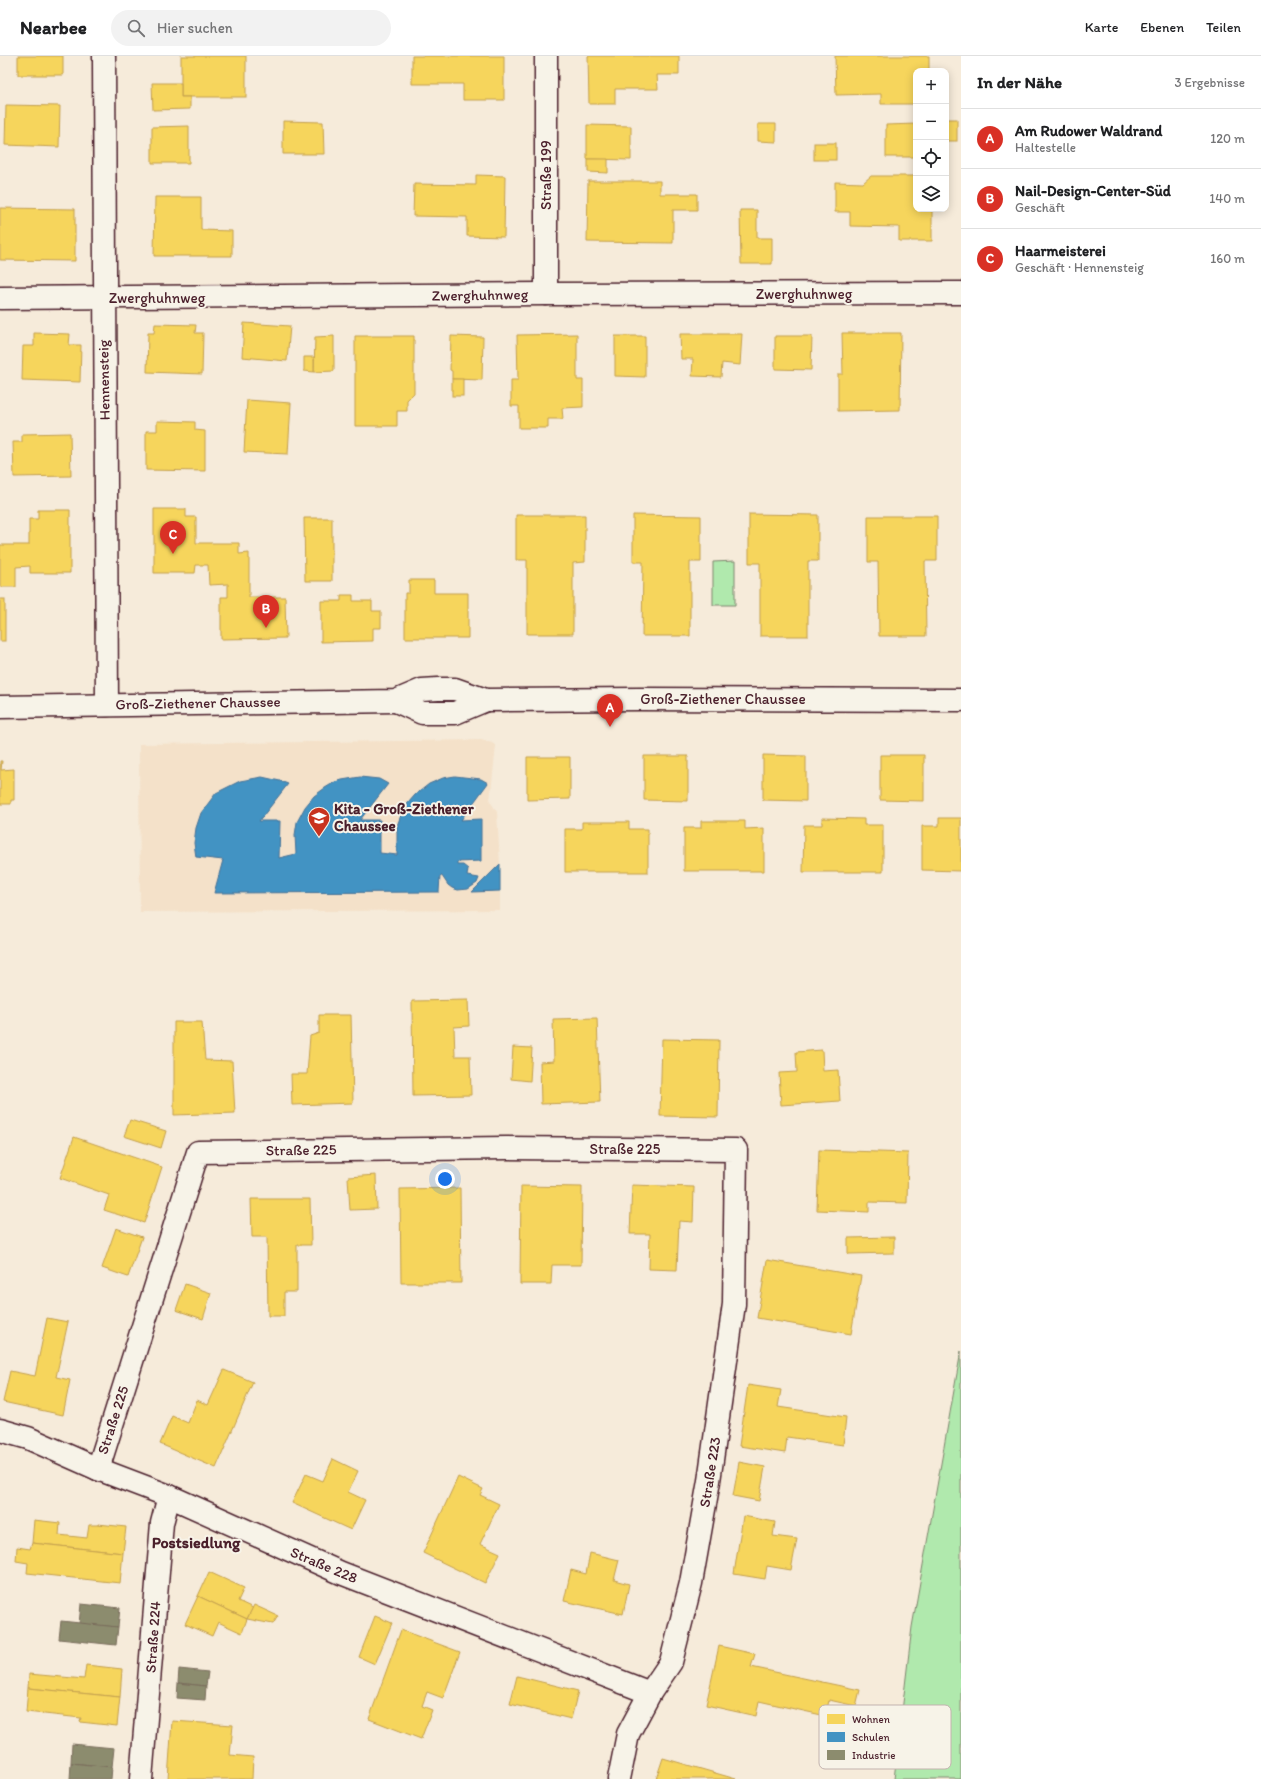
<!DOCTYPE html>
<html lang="de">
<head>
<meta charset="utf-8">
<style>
  :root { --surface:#fff; --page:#f2f2f2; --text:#202124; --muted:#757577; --line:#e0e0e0; --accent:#d93025 }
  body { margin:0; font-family:Itim,sans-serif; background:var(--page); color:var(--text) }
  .controls { position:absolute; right:12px; top:12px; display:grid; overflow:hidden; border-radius:8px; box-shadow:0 2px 10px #0003 }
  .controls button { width:36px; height:36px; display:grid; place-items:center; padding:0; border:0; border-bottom:1px solid var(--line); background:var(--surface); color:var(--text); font:20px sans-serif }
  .you { position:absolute; left:445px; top:1123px; width:14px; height:14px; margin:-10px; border:3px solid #fff; border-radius:50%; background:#1a73e8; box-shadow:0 0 0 6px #1a73e833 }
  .badge { display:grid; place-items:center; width:26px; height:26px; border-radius:50%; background:var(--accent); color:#fff; font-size:13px; font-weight:700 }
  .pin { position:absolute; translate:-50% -33px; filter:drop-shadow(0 1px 2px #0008) }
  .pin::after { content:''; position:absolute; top:21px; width:14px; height:12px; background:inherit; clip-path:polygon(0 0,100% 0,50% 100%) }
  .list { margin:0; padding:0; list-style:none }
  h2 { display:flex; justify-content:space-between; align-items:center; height:52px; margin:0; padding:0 16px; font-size:17px }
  h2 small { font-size:13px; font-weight:400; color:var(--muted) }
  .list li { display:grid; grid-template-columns:26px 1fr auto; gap:12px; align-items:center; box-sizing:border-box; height:60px; padding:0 16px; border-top:1px solid var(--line) }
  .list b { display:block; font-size:15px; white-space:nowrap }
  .list p { margin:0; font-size:13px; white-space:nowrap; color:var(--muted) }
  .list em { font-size:13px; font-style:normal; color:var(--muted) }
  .icon { flex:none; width:22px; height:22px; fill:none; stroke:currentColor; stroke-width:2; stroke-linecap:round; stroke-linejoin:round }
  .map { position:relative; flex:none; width:961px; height:1723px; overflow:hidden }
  header { display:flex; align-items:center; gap:24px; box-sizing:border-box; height:56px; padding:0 20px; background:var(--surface); border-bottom:1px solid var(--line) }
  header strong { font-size:19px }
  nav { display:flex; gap:22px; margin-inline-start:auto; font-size:14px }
  .search { width:280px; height:36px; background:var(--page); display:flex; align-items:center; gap:10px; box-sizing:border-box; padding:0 14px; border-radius:22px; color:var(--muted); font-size:15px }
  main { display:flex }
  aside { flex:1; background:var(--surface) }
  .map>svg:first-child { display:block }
</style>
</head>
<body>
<header>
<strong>Nearbee</strong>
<div class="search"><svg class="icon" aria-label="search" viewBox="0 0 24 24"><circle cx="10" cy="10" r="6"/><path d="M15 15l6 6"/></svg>Hier suchen</div>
<nav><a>Karte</a><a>Ebenen</a><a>Teilen</a></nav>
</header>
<main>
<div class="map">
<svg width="961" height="1723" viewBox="0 0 961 1723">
  <rect width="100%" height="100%" fill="#f6ebda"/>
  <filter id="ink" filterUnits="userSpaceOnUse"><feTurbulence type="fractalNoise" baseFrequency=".025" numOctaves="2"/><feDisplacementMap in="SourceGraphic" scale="8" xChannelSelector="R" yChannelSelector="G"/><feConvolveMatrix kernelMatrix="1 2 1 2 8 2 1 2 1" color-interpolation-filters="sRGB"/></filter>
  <g filter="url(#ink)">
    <!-- built -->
    <polygon fill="#f4e1c9" points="482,684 492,687 496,690 490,745 497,756 500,808 500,854 140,856 139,688"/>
    <!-- green -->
    <g fill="#b0e9ad" stroke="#7d846c">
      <polygon points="735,505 735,549 713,549 713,506"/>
      <polygon points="961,1295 961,1723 894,1723 912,1571"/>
    </g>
    <!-- homes -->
    <g fill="#f6d55c" stroke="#c29e4d">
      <rect x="18" y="0" width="45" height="19"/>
      <rect x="181" y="0" width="65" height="41"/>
      <polygon points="412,0 504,0 504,44 463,44 463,28 412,28"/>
      <polygon points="588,0 679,0 679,19 657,19 658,33 615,33 615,48 589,48"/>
      <polygon points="835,0 929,0 929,15 916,15 916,48 881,48 881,38 836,39"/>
      <polygon points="152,27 181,27 181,41 190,41 190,53 153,54"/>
      <polygon points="6,49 60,50 59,91 5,89"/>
      <rect x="946" y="63" width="11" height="22"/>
      <polygon points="283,65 323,66 324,98 283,98"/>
      <polygon points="758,68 776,68 776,86 758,85"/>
      <polygon points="916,68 916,101 886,101 886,69"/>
      <polygon points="587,69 631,70 631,104 587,103"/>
      <polygon points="189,70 189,107 152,107 152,71"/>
      <rect x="814" y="87" width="22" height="17"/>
      <polygon points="588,103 608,103 608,117 588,116"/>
      <polygon points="476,119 505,120 504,181 467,180 467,161 413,160 414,128 476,129"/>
      <polygon points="871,120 916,120 916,153 932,153 932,185 899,185 899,171 850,170 850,156 835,156 835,126 863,127"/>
      <polygon points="588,125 660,125 660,138 697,138 697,154 673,154 673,187 587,186"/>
      <polygon points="155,141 201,141 201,174 232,175 232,200 154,200"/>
      <polygon points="0,152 75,153 75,205 0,204"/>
      <polygon points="740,154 757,154 757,182 772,182 772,208 741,208"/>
      <polygon points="244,267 290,270 287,305 242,301"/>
      <polygon points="155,268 196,269 195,277 203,277 202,318 147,316 148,277 154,277"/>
      <polygon points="34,277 70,278 69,289 81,289 80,326 22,324 23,290 34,290"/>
      <polygon points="842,277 901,277 900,354 838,355 838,318 843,318"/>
      <polygon points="577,278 577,324 583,324 583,351 562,352 563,363 548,363 548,372 519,372 519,350 511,350 511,324 518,324 517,279"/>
      <polygon points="680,278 742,278 740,309 722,307 721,321 692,320 693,303 681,303"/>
      <polygon points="334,280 334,315 314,316 315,281"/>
      <polygon points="355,280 414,280 414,337 407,344 407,355 397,355 397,370 355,370"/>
      <polygon points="451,280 483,281 482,324 452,323 452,315 450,314"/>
      <polygon points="615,280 645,280 645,321 615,320"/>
      <polygon points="775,280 812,280 811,314 775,313"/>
      <polygon points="304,301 314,301 314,316 304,315"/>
      <rect x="452" y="323" width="11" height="17"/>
      <polygon points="247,344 291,347 288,398 244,396"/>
      <polygon points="157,365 195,366 195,374 205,375 205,415 146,414 146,375 157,375"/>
      <polygon points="70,377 71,420 14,421 13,386 22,386 22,378"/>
      <polygon points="154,453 186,453 186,461 196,461 196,487 239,487 239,498 249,497 249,541 285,541 286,582 221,583 221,541 228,541 228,528 209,529 208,509 196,509 195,517 154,517"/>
      <polygon points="38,454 70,454 70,517 30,517 30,510 16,511 16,531 0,531 0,489 29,489 29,463 38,463"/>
      <polygon points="749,458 818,459 818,505 808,505 808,580 760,580 760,507 749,507"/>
      <polygon points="516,459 585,459 585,506 573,507 573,578 527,578 527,504 516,504"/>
      <polygon points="633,459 701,460 701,506 690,506 690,580 642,580 643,506 633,506"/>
      <polygon points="868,460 937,460 937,505 925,505 926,580 879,580 878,506 868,506"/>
      <polygon points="304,462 332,462 332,525 305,525"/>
      <polygon points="409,524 434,524 434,537 468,537 468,582 405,582 405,537 409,537"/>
      <polygon points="341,539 353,539 353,545 372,545 372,555 381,555 381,572 373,572 373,585 321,586 321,545 341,545"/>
      <rect x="0" y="543" width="5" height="42"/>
      <polygon points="763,699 806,700 806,745 763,744"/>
      <polygon points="880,699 924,699 924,745 880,744"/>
      <polygon points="644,700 688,700 688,745 644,744"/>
      <polygon points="527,701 570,701 570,743 527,744"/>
      <polygon points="0,705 2,705 1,714 14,713 14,744 11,744 11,748 0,748"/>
      <polygon points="822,762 864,763 864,769 883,769 883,816 803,816 804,769 822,769"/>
      <polygon points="939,762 961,762 961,815 922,814 922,770 939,770"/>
      <polygon points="701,765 745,765 745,773 764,772 764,815 684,815 684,772 701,772"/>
      <polygon points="582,766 629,766 629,773 648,773 648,816 565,816 565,773 582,773"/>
      <polygon points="468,944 469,970 454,971 455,1000 470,1000 471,1039 413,1040 412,945"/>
      <polygon points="319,959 351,959 353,1047 292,1049 291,1018 307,1018 310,980 319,977"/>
      <polygon points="597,962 600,1046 541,1048 540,1006 554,1005 553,963"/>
      <polygon points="174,966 202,966 205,1004 232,1005 235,1057 174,1059"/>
      <polygon points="662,983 719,984 718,1061 660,1060"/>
      <polygon points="513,991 532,992 530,1025 511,1023"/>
      <polygon points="822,994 823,1015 838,1014 840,1045 781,1049 779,1017 797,1016 796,996"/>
      <polygon points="130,1064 166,1075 161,1092 124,1080"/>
      <polygon points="74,1081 162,1111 144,1167 104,1154 109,1139 60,1122"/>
      <polygon points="819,1094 908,1097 907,1147 869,1146 869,1156 817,1154"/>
      <polygon points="376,1119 377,1153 350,1154 348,1121"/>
      <polygon points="632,1129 694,1131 693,1166 679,1165 677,1214 649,1213 650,1178 630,1178"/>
      <polygon points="521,1130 582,1131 581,1209 552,1209 551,1228 520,1228"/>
      <polygon points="460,1132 461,1227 401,1227 400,1133"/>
      <polygon points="251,1143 310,1143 311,1189 297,1189 297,1236 284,1236 284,1260 268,1260 267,1181 252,1181"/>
      <polygon points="116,1172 142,1181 128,1221 102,1212"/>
      <polygon points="894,1181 894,1197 848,1198 848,1182"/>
      <polygon points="767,1204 861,1220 851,1278 757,1262"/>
      <polygon points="185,1228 211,1237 203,1263 176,1254"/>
      <polygon points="47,1262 68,1266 56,1321 70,1324 63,1359 3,1346 10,1315 35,1320"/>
      <polygon points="224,1314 253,1326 216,1412 160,1388 172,1360 188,1367 197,1344 208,1349"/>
      <polygon points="748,1329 781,1334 778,1351 846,1361 843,1389 787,1381 785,1397 739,1390"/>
      <polygon points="333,1403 358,1415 348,1436 365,1444 351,1474 292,1447 306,1418 323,1425"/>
      <polygon points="739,1406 765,1411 759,1445 733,1440"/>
      <polygon points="458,1421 483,1433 480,1439 499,1448 480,1488 500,1497 485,1527 423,1497"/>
      <polygon points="743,1460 775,1466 773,1480 797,1483 791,1514 767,1510 765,1523 734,1518"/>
      <polygon points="34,1464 60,1467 59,1479 87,1482 89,1469 98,1469 98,1468 126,1471 123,1497 32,1487"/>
      <polygon points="32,1487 123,1497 120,1527 27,1517 28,1507 16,1505 17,1491 30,1493"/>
      <polygon points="590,1497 619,1504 614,1524 629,1528 623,1558 564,1545 571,1514 586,1518"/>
      <polygon points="209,1516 244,1532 238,1545 253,1552 247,1563 198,1540"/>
      <polygon points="198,1540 247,1563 242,1577 218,1566 212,1580 185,1568"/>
      <polygon points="254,1549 278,1560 273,1568 247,1563"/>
      <polygon points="375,1560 392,1567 375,1608 359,1601"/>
      <polygon points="401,1574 460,1596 443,1642 427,1636 422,1650 432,1654 421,1683 369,1663"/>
      <polygon points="719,1590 755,1598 751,1611 860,1634 856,1650 829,1644 826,1660 759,1645 756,1660 706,1649"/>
      <polygon points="86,1609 122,1613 120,1641 28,1632 29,1618 84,1623"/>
      <polygon points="517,1620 578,1635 571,1663 510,1648"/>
      <polygon points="28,1632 120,1641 117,1670 80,1666 81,1662 26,1656"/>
      <polygon points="172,1665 233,1669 230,1699 253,1701 252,1723 168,1723"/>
      <polygon points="663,1702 736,1723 656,1723"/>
    </g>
    <!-- schools -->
    <g fill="#4393c3" stroke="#457095">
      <polygon points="455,720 481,723 488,727 461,764 481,763 481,805 457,806 457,809 463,809 468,813 467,820 479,822 477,827 468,833 458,834 452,832 448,829 442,820 440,820 439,836 214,837 223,804 196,801 194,787 196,772 201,757 216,737 240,725 262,721 280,725 288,728 259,765 280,765 279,802 296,798 295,779 297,766 305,751 314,740 325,732 335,726 342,724 360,721 379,723 388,728 360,764 380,764 380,797 397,799 397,770 401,759 408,747 415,739 429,728 443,722"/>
      <polygon points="500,808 500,835 472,836"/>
    </g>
    <!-- industry -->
    <g fill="#8c8c6e" stroke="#786b5a">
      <polygon points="81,1548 120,1552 118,1571 79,1568"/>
      <polygon points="61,1565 118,1571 116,1589 59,1583"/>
      <polygon points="179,1613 208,1616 206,1630 178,1627"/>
      <polygon points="178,1627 206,1630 205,1644 177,1642"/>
      <polygon points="72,1688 114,1692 112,1711 71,1707"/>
      <polygon points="71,1707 112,1711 111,1723 70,1723"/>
    </g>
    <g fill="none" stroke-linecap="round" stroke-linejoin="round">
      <!-- minor casing -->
      <g stroke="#4a1f2b" stroke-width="25">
        <g id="minor">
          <polyline points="104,0 107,649"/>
          <polyline points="546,0 546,238"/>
          <polyline points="0,242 546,238 961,237"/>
          <polyline points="396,645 422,657 455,657 486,644"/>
          <polyline points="0,651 396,645 422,634 438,633 455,633 486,644 640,643 961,644"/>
          <polyline points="0,1374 28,1382 98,1413 169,1440 341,1517 650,1637"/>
          <polyline points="98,1413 198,1096 506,1092 736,1094 734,1248 709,1425 691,1527 671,1606 650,1637 628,1678 619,1723"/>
          <polyline points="141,1723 162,1467 169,1440"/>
        </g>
      </g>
      <!-- minor -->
      <use href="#minor" stroke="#f7f3e8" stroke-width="22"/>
    </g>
  </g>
  <!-- icons -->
  <defs>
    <g id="school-pin" transform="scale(1.15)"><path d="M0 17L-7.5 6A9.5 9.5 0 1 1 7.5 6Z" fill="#c8321e" stroke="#f7f3e8"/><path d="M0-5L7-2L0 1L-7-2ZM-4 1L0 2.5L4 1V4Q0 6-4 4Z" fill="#fff"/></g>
  </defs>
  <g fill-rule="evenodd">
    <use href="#school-pin" x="319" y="762"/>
  </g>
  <g text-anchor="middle" stroke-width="4" stroke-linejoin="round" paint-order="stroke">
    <!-- street labels -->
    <g font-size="15" fill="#4a1f2b" stroke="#f7f3e8">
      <text transform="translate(546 119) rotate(-90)" y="5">Straße 199</text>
      <text x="804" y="243">Zwerghuhnweg</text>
      <text transform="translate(480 239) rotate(-1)" y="5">Zwerghuhnweg</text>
      <text x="157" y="247">Zwerghuhnweg</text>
      <text transform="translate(104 324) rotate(-91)" y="5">Hennensteig</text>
      <text x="723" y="648">Groß-Ziethener Chaussee</text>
      <text transform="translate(198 647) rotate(-1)" y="5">Groß-Ziethener Chaussee</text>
      <text x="625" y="1098">Straße 225</text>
      <text transform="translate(301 1094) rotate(-1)" y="5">Straße 225</text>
      <text transform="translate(113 1364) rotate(-72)" y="5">Straße 225</text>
      <text transform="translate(710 1416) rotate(-81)" y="5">Straße 223</text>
      <text transform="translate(324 1509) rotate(23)" y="5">Straße 228</text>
      <text transform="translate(153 1581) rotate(-86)" y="5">Straße 224</text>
    </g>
    <!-- poi labels -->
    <g font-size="15" font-weight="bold" fill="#4a1f2b" stroke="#f7f3e8" text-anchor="start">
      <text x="334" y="758">Kita - Groß-Ziethener<tspan x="334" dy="17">Chaussee</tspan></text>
    </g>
    <!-- neighbourhood labels -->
    <g font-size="16" font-weight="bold" fill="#4a1f2b" stroke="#f7f3e8">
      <text x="196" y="1492">Postsiedlung</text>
    </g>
  </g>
  <!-- legend -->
  <rect x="819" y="1649" width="132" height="64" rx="6" fill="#f7f3e8" stroke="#c3b3af" stroke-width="1"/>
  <rect x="827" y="1658" width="18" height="10" fill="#f6d55c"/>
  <rect x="827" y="1676" width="18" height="10" fill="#4393c3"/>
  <rect x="827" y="1694" width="18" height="10" fill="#8c8c6e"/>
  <g font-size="11" fill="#4a1f2b">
    <text x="852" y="1667">Wohnen</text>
    <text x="852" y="1685">Schulen</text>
    <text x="852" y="1703">Industrie</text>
  </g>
</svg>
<div class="controls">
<button>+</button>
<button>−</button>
<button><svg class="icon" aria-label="locate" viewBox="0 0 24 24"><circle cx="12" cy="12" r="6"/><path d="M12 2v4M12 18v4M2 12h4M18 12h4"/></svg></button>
<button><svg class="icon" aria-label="layers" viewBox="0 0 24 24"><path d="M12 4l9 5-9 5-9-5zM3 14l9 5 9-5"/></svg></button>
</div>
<div class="you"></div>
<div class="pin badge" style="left:610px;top:671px">A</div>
<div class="pin badge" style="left:266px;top:572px">B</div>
<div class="pin badge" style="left:173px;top:498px">C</div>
</div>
<aside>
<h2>In der Nähe<small>3 Ergebnisse</small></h2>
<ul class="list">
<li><span class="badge">A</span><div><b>Am Rudower Waldrand</b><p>Haltestelle</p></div><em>120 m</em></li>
<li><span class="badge">B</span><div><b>Nail-Design-Center-Süd</b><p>Geschäft</p></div><em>140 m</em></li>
<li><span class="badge">C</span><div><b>Haarmeisterei</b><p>Geschäft · Hennensteig</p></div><em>160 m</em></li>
</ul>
</aside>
</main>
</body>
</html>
